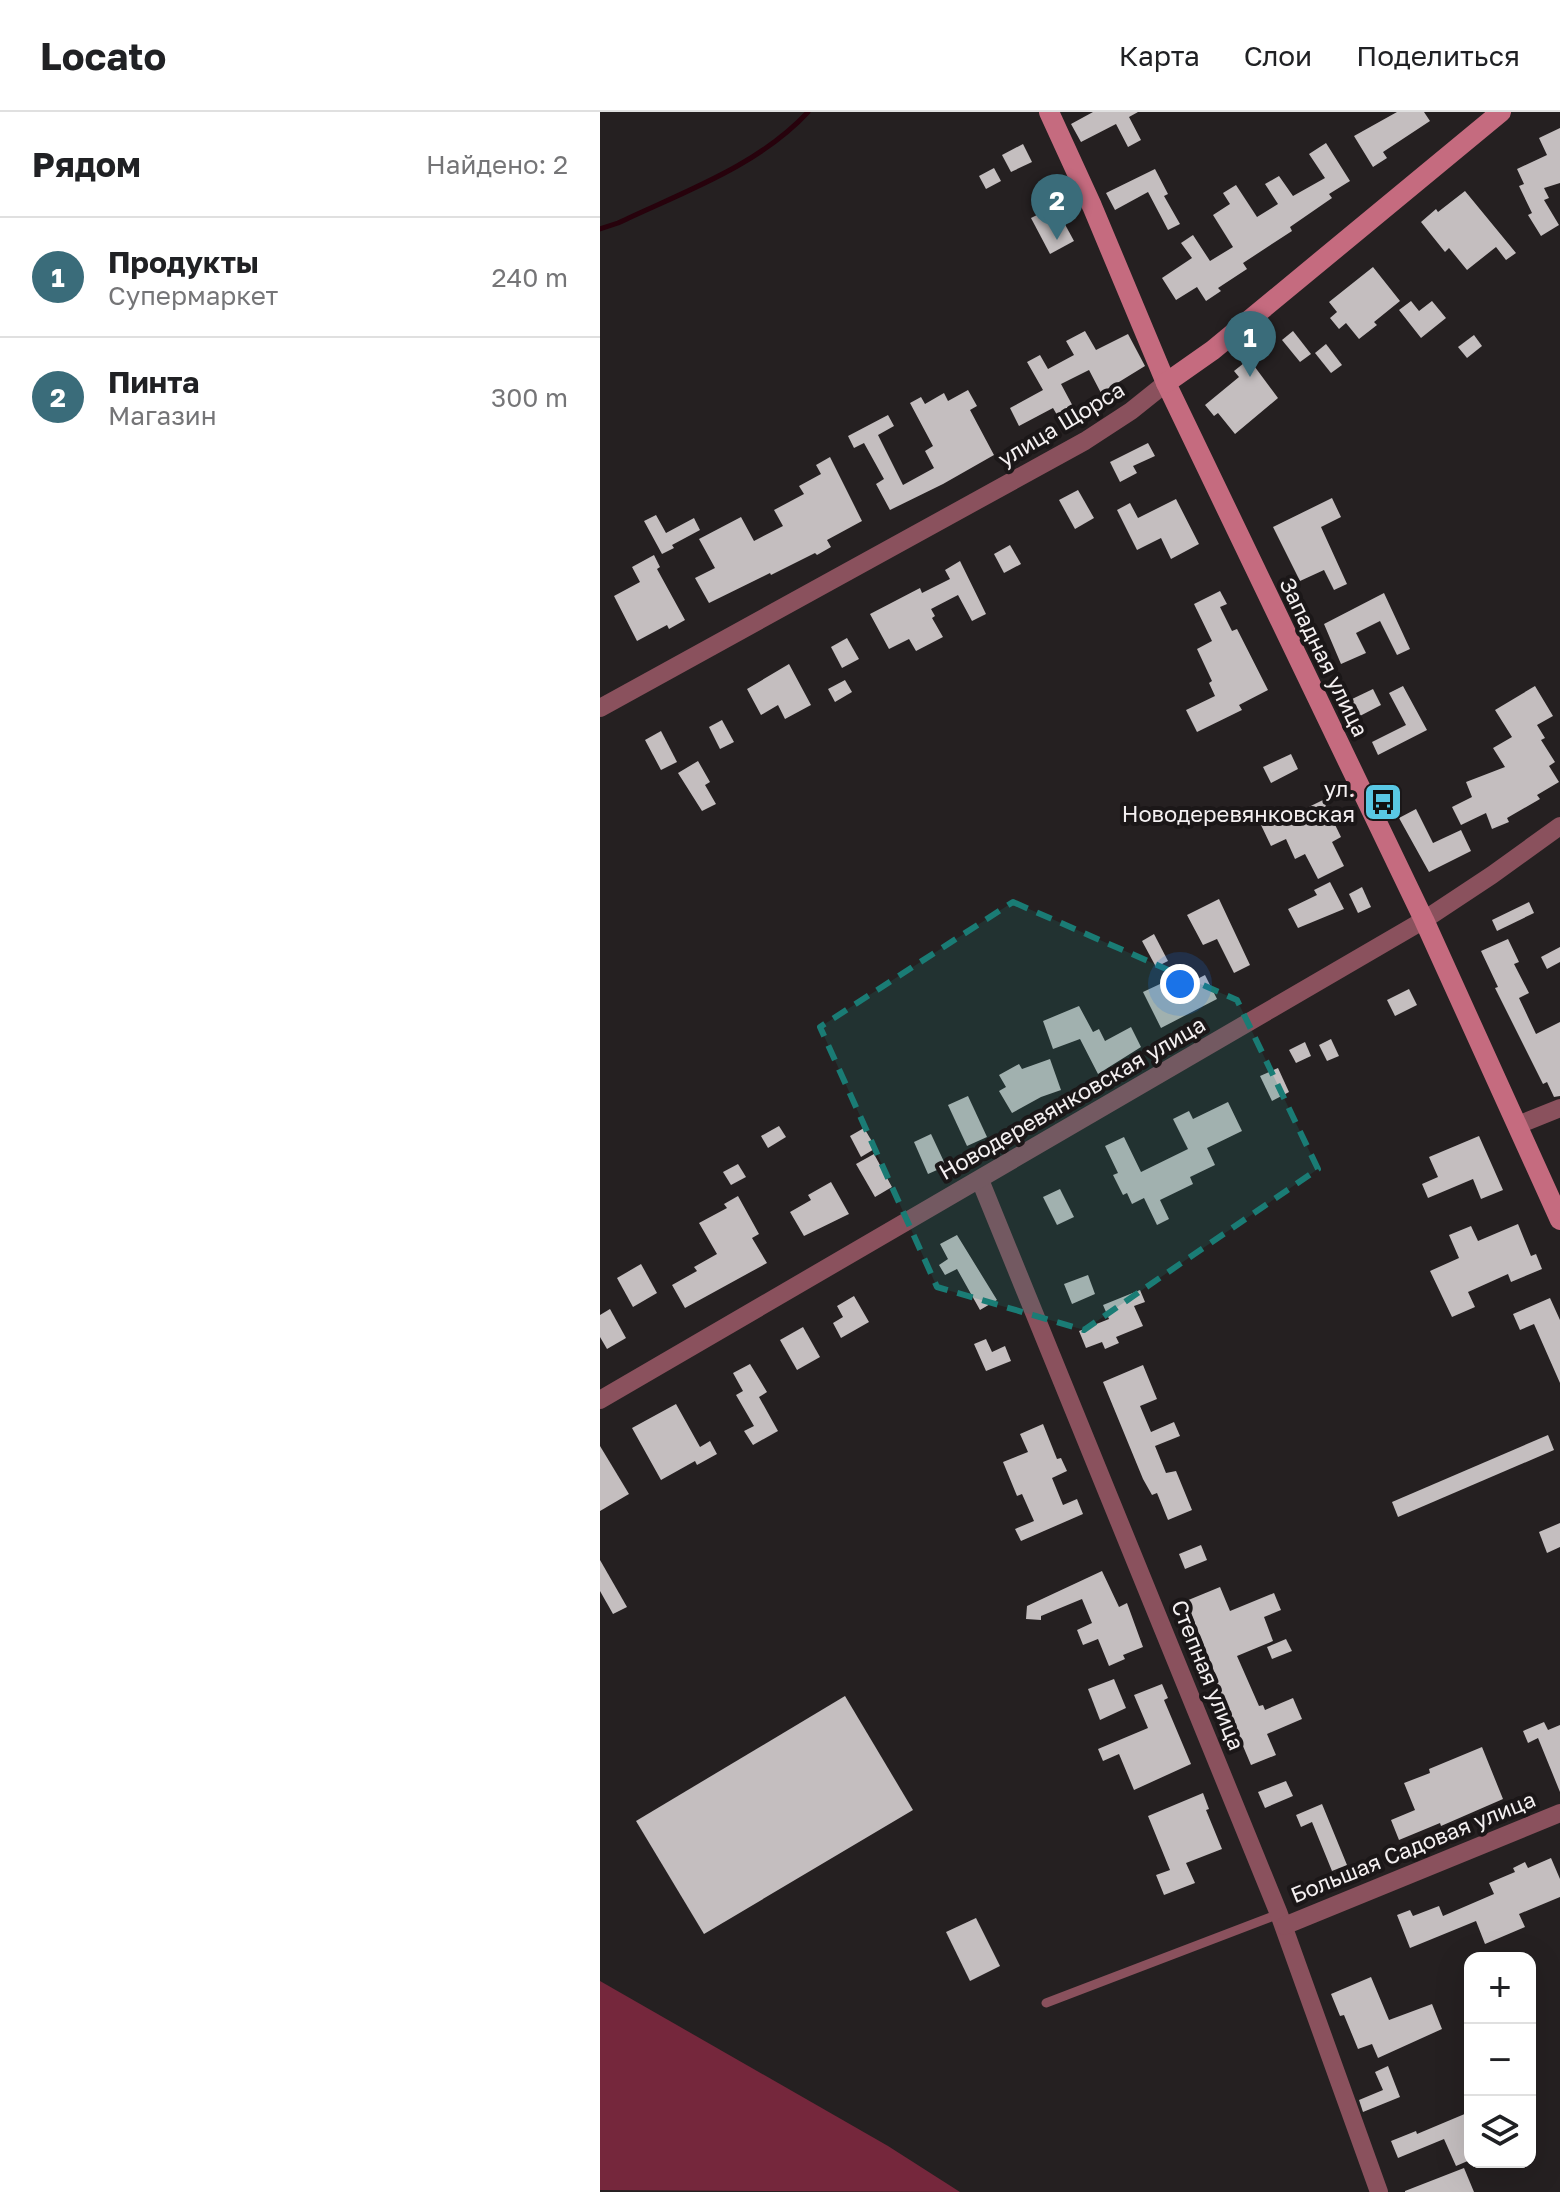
<!DOCTYPE html>
<html lang="ru">
<head>
<meta charset="utf-8">
<style>
  :root { --surface:#fff; --page:#f2f2f2; --text:#202124; --muted:#757577; --line:#e0e0e0; --accent:#3a6c7a }
  body { margin:0; font-family:"Golos Text",sans-serif; background:var(--page); color:var(--text) }
  .controls { position:absolute; right:24px; bottom:24px; display:grid; overflow:hidden; border-radius:16px; box-shadow:0 8px 32px #0002 }
  .controls button { width:72px; height:72px; display:grid; place-items:center; padding:0; border:0; border-bottom:2px solid var(--line); background:var(--surface); color:var(--text); font:40px sans-serif }
  .you { position:absolute; left:580px; top:872px; width:28px; height:28px; margin:-20px; border:6px solid #fff; border-radius:50%; background:#1a73e8; box-shadow:0 0 0 12px #1a73e833 }
  .badge { display:grid; place-items:center; width:52px; height:52px; border-radius:50%; background:var(--accent); color:#fff; font-size:26px; font-weight:700 }
  .pin { position:absolute; translate:-50% -66px; filter:drop-shadow(0 2px 4px #0008) }
  .pin::after { content:''; position:absolute; top:42px; width:28px; height:24px; background:inherit; clip-path:polygon(0 0,100% 0,50% 100%) }
  .list { margin:0; padding:0; list-style:none }
  h2 { display:flex; justify-content:space-between; align-items:center; height:104px; margin:0; padding:0 32px; font-size:34px }
  h2 small { font-size:26px; font-weight:400; color:var(--muted) }
  .list li { display:grid; grid-template-columns:52px 1fr auto; gap:24px; align-items:center; box-sizing:border-box; height:120px; padding:0 32px; border-top:2px solid var(--line) }
  .list b { display:block; font-size:30px; white-space:nowrap }
  .list p { margin:0; font-size:26px; white-space:nowrap; color:var(--muted) }
  .list em { font-size:26px; font-style:normal; color:var(--muted) }
  .icon { flex:none; width:44px; height:44px; fill:none; stroke:currentColor; stroke-width:2; stroke-linecap:round; stroke-linejoin:round }
  .map { position:relative; flex:none; width:960px; height:2080px; overflow:hidden }
  header { display:flex; align-items:center; gap:48px; box-sizing:border-box; height:112px; padding:0 40px; background:var(--surface); border-bottom:2px solid var(--line) }
  header strong { font-size:38px }
  nav { display:flex; gap:44px; margin-inline-start:auto; font-size:28px }
  main { display:flex }
  aside { flex:1; background:var(--surface) }
  .map>svg:first-child { display:block }
</style>
</head>
<body>
<header>
<strong>Locato</strong>
<nav><a>Карта</a><a>Слои</a><a>Поделиться</a></nav>
</header>
<main>
<aside>
<h2>Рядом<small>Найдено: 2</small></h2>
<ul class="list">
<li><span class="badge">1</span><div><b>Продукты</b><p>Супермаркет</p></div><em>240 m</em></li>
<li><span class="badge">2</span><div><b>Пинта</b><p>Магазин</p></div><em>300 m</em></li>
</ul>
</aside>
<div class="map">
<svg width="960" height="2080" viewBox="0 0 960 2080">
  <rect width="100%" height="100%" fill="#252021"/>
  <!-- forest -->
  <polygon fill="#75273c" points="0,1869 288,2034 360,2080 0,2078"/>
  <g fill="none" stroke-linecap="round" stroke-linejoin="round">
    <!-- stream -->
    <path stroke="#27020c" stroke-width="5" d="M0 117 18 111C83 80 158 54 208 0"/>
  </g>
  <!-- building -->
  <g fill="#c4bebf">
    <polygon points="493,0 538,0 529,5 541,28 528,35 516,12 481,30 471,12"/>
    <polygon points="797,0 824,0 830,9 783,40 787,46 773,55 754,24"/>
    <polygon points="960,16 960,71 944,76 949,86 944,88 959,113 941,124 928,103 932,101 919,74 924,72 917,57 947,43 939,26"/>
    <polygon points="726,31 750,69 729,82 732,86 690,115 692,119 643,151 647,157 618,176 621,179 606,189 597,175 576,188 562,166 592,146 581,131 593,123 610,149 633,135 613,103 630,92 623,81 636,73 657,105 678,92 665,72 679,64 693,84 725,66 709,42"/>
    <polygon points="423,32 432,50 411,60 402,43"/>
    <polygon points="394,56 401,69 386,77 379,64"/>
    <polygon points="555,57 568,82 564,84 580,112 568,118 548,80 515,98 506,81"/>
    <polygon points="865,79 916,141 906,148 896,135 867,158 849,136 845,140 821,110 836,97 838,100"/>
    <polygon points="455,94 474,129 450,142 431,106"/>
    <polygon points="773,155 800,189 774,210 777,213 759,227 746,211 739,217 730,206 737,200 729,190"/>
    <polygon points="811,189 819,199 832,189 846,206 821,226 799,198"/>
    <polygon points="485,219 496,238 528,222 545,254 501,281 489,258 461,272 476,300 460,308 453,296 419,314 410,296 443,278 427,250 440,243 448,257 474,243 466,229"/>
    <polygon points="693,219 711,242 700,250 682,228"/>
    <polygon points="874,223 882,234 867,246 858,235"/>
    <polygon points="726,232 742,253 731,261 715,241"/>
    <polygon points="649,247 678,286 635,322 618,301 614,304 605,293 639,265 634,259"/>
    <polygon points="368,278 377,294 370,298 394,343 343,372 290,398 276,372 284,367 264,331 254,336 248,324 288,303 294,314 278,323 303,373 334,356 325,339 333,334 310,291 321,285 325,292 344,281 348,289"/>
    <polygon points="548,331 555,344 533,354 537,361 520,370 510,350"/>
    <polygon points="230,345 262,409 227,428 231,435 217,443 215,441 171,463 170,461 109,491 95,466 115,456 99,427 141,405 154,429 183,414 174,398 204,382 199,374 221,362 216,353"/>
    <polygon points="478,378 494,406 475,417 459,388"/>
    <polygon points="732,386 741,405 721,415 747,472 734,478 724,458 700,469 673,415"/>
    <polygon points="576,387 599,432 571,447 561,426 537,438 517,398 530,391 538,406"/>
    <polygon points="56,403 66,421 94,406 100,418 72,433 74,436 62,442 44,409"/>
    <polygon points="410,433 421,452 404,461 394,442"/>
    <polygon points="54,443 60,455 57,457 85,508 69,517 67,513 37,529 14,484 40,470 32,455"/>
    <polygon points="360,449 386,502 372,509 358,483 331,497 335,504 332,506 343,525 316,539 309,527 289,537 270,502 320,476 322,481 350,467 345,458"/>
    <polygon points="620,479 627,492 620,495 632,519 637,517 668,578 639,593 642,598 597,620 586,598 615,584 609,571 612,569 597,537 612,529 594,492"/>
    <polygon points="784,481 810,537 797,543 780,509 756,521 766,541 741,552 724,512"/>
    <polygon points="247,526 259,547 242,556 231,535"/>
    <polygon points="189,552 211,593 185,607 178,593 161,603 147,577"/>
    <polygon points="245,568 252,580 235,590 228,577"/>
    <polygon points="803,574 827,618 778,643 772,630 806,613 789,581"/>
    <polygon points="935,574 953,604 937,613 945,626 941,628 955,650 949,654 959,670 937,683 940,687 907,706 909,710 892,717 886,701 861,713 852,695 872,685 866,670 905,655 893,636 912,625 895,598"/>
    <polygon points="773,577 781,593 758,605 750,588"/>
    <polygon points="122,608 134,630 120,637 109,615"/>
    <polygon points="61,619 77,650 61,658 45,628"/>
    <polygon points="691,642 698,657 671,671 663,655"/>
    <polygon points="98,649 110,670 105,673 116,692 102,699 78,661"/>
    <polygon points="723,688 741,725 732,730 744,754 718,767 705,742 695,747 686,727 671,734 661,713 676,706 678,710"/>
    <polygon points="816,697 833,731 861,718 871,739 829,760 799,706"/>
    <polygon points="730,770 744,797 698,816 688,797 717,783 714,778"/>
    <polygon points="762,775 771,795 758,801 749,782"/>
    <polygon points="619,787 650,853 634,861 617,827 603,833 587,803"/>
    <polygon points="929,790 934,801 897,819 892,808"/>
    <polygon points="554,822 568,849 556,855 542,829"/>
    <polygon points="908,827 919,850 914,852 929,881 919,886 936,922 960,910 960,984 954,985 947,970 943,972 895,876 898,875 881,839"/>
    <polygon points="960,835 960,850 947,857 941,845"/>
    <polygon points="605,863 617,887 561,916 543,880 560,872 566,883"/>
    <polygon points="809,877 817,893 795,904 787,888"/>
    <polygon points="479,894 493,920 499,917 505,929 531,915 541,935 498,962 480,927 453,937 443,909"/>
    <polygon points="731,927 739,944 727,949 719,933"/>
    <polygon points="705,930 711,944 696,951 689,938"/>
    <polygon points="450,947 461,978 441,985 412,1001 399,979 406,975 399,963 419,952 422,957"/>
    <polygon points="678,956 689,980 672,989 660,964"/>
    <polygon points="368,984 387,1025 367,1034 348,993"/>
    <polygon points="628,990 642,1019 607,1036 615,1053 590,1065 593,1072 560,1088 569,1107 557,1113 544,1086 532,1092 527,1081 523,1083 513,1063 518,1061 505,1034 524,1025 541,1060 588,1037 573,1007 589,999 593,1007"/>
    <polygon points="179,1014 186,1025 168,1036 161,1024"/>
    <polygon points="264,1016 276,1036 261,1045 250,1024"/>
    <polygon points="331,1022 346,1054 328,1062 314,1030"/>
    <polygon points="879,1024 903,1078 881,1087 873,1067 828,1086 822,1072 838,1065 829,1045"/>
    <polygon points="274,1042 292,1075 275,1085 256,1052"/>
    <polygon points="138,1052 146,1065 131,1073 123,1060"/>
    <polygon points="231,1070 249,1102 204,1124 190,1100 211,1088 208,1083"/>
    <polygon points="460,1077 474,1105 457,1113 443,1085"/>
    <polygon points="138,1084 159,1122 152,1126 167,1151 85,1196 72,1173 97,1159 94,1155 117,1142 99,1111 127,1096 124,1092"/>
    <polygon points="918,1112 931,1144 936,1142 942,1157 911,1170 908,1162 868,1180 875,1195 852,1205 830,1159 859,1146 849,1123 871,1114 878,1129"/>
    <polygon points="357,1123 397,1188 380,1198 357,1157 345,1163 339,1153 348,1147 340,1132"/>
    <polygon points="41,1152 57,1181 33,1195 17,1166"/>
    <polygon points="488,1163 495,1182 472,1192 464,1172"/>
    <polygon points="540,1178 545,1190 534,1194 543,1214 516,1225 519,1231 505,1237 502,1230 486,1236 479,1219 509,1207 503,1193"/>
    <polygon points="254,1184 269,1210 241,1226 233,1211 243,1205 237,1194"/>
    <polygon points="950,1186 960,1208 960,1271 934,1212 920,1218 913,1202"/>
    <polygon points="10,1197 26,1226 7,1237 0,1225 0,1203"/>
    <polygon points="203,1215 220,1245 197,1258 180,1228"/>
    <polygon points="386,1227 392,1240 405,1234 411,1249 386,1259 374,1232"/>
    <polygon points="150,1252 167,1280 159,1285 178,1319 153,1333 144,1319 154,1314 136,1283 143,1279 133,1261"/>
    <polygon points="543,1253 557,1287 540,1294 551,1320 574,1310 580,1324 555,1334 566,1361 576,1359 592,1398 568,1408 557,1381 552,1383 543,1367 503,1270"/>
    <polygon points="76,1292 100,1335 110,1329 117,1342 97,1353 95,1349 61,1368 32,1316"/>
    <polygon points="443,1312 457,1347 461,1346 467,1359 452,1366 463,1393 477,1387 483,1402 421,1429 415,1417 434,1409 422,1382 417,1384 403,1350 428,1340 420,1322"/>
    <polygon points="948,1323 954,1338 798,1405 792,1390"/>
    <polygon points="0,1334 29,1382 0,1399"/>
    <polygon points="960,1411 960,1435 947,1441 939,1420"/>
    <polygon points="601,1433 607,1448 585,1457 579,1442"/>
    <polygon points="0,1448 27,1495 13,1502 0,1479"/>
    <polygon points="502,1459 519,1495 527,1491 543,1535 523,1543 525,1547 509,1554 498,1527 483,1533 477,1518 492,1511 482,1487 441,1504 441,1508 426,1507 427,1494"/>
    <polygon points="620,1475 630,1499 674,1481 681,1498 664,1505 673,1529 637,1544 659,1594 663,1593 665,1598 693,1586 702,1607 667,1622 676,1643 651,1653 616,1570 618,1569 586,1489"/>
    <polygon points="686,1527 692,1539 672,1547 667,1535"/>
    <polygon points="514,1567 526,1596 500,1608 488,1577"/>
    <polygon points="562,1572 568,1586 564,1588 591,1652 534,1678 519,1642 503,1649 498,1637 548,1616 534,1583"/>
    <polygon points="245,1584 313,1698 104,1822 36,1709"/>
    <polygon points="944,1610 948,1618 960,1613 960,1680 938,1626 928,1631 923,1619"/>
    <polygon points="882,1635 903,1687 841,1714 840,1711 799,1728 791,1708 815,1698 804,1671 830,1661 829,1657"/>
    <polygon points="686,1669 693,1684 665,1696 658,1680"/>
    <polygon points="603,1681 609,1697 606,1698 622,1737 586,1751 595,1771 564,1783 556,1763 570,1758 548,1704"/>
    <polygon points="722,1692 747,1753 732,1759 712,1710 701,1715 696,1703"/>
    <polygon points="951,1746 960,1767 960,1785 919,1802 925,1815 885,1832 876,1809 810,1836 797,1803 810,1798 813,1804 839,1794 843,1804 894,1782 889,1771 915,1760 913,1756 925,1750 928,1756"/>
    <polygon points="376,1806 400,1854 370,1869 346,1820"/>
    <polygon points="771,1865 789,1908 832,1892 842,1917 778,1946 772,1932 758,1937 744,1903 740,1904 731,1882"/>
    <polygon points="788,1954 800,1985 763,2000 759,1988 783,1978 775,1960"/>
    <polygon points="867,2001 870,2009 870,2048 856,2054 844,2027 798,2046 791,2029 816,2019 817,2022"/>
    <polygon points="864,2056 874,2080 805,2080 805,2079"/>
  </g>
  <g fill="none" stroke-linecap="round" stroke-linejoin="round">
    <!-- service -->
    <polyline stroke="#8a515d" stroke-width="9" points="446,1891 679,1802"/>
    <!-- minor -->
    <g stroke="#8a515d" stroke-width="18">
      <polyline points="0,596 485,329 531,299 566,271"/>
      <polyline points="918,1013 960,996"/>
      <polyline points="380,1068 679,1802 779,2080"/>
      <polyline points="0,1288 824,808 892,763 960,714"/>
      <polyline points="684,1814 960,1701"/>
    </g>
    <!-- secondary -->
    <g stroke="#c56b7f" stroke-width="20">
      <polyline points="449,0 492,94 566,271 824,808 960,1108"/>
      <polyline points="566,271 613,238 901,0"/>
    </g>
  </g>
  <!-- marked area -->
  <path fill="#1a7c75" fill-opacity="0.2" stroke="#1a7c75" stroke-width="6" stroke-dasharray="16 10" stroke-linejoin="round" d="M413 790 637 888 718 1057 484 1218 337 1175 220 915Z"/>
  <!-- icons -->
  <defs>
    <g id="bus-square" transform="scale(2)"><rect x="-9" y="-9" width="18" height="18" rx="4" fill="#59c8e4" stroke="#1b1718"/><path d="M-5-6H5V4H4V6H2V4H-2V6H-4V4H-5ZM-3.5-4V0h7V-4ZM-3.5 1.2v1.5H-2V1.2ZM2 1.2v1.5H3.5V1.2Z" fill="#111"/></g>
  </defs>
  <g fill-rule="evenodd">
    <use href="#bus-square" x="783" y="690"/>
  </g>
  <g text-anchor="middle" stroke-width="8" stroke-linejoin="round" paint-order="stroke">
    <!-- street labels -->
    <g font-size="22" fill="#f4f0f1" stroke="#1b1718">
      <text transform="translate(461 312) rotate(-31)" y="8">улица Щорса</text>
      <text transform="translate(724 545) rotate(64)" y="8">Западная улица</text>
      <text transform="translate(472 986) rotate(-30)" y="8">Новодеревянковская улица</text>
      <text transform="translate(608 1563) rotate(68)" y="8">Степная улица</text>
      <text transform="translate(813 1735) rotate(-22)" y="8">Большая Садовая улица</text>
    </g>
    <!-- poi labels -->
    <g font-size="22" fill="#f4f0f1" stroke="#1b1718" text-anchor="end">
      <text x="755" y="685">ул.<tspan x="755" dy="25">Новодеревянковская</tspan></text>
    </g>
  </g>
</svg>
<div class="controls">
<button>+</button>
<button>−</button>
<button><svg class="icon" aria-label="layers" viewBox="0 0 24 24"><path d="M12 4l9 5-9 5-9-5zM3 14l9 5 9-5"/></svg></button>
</div>
<div class="you"></div>
<div class="pin badge" style="left:650px;top:265px">1</div>
<div class="pin badge" style="left:457px;top:128px">2</div>
</div>
</main>
</body>
</html>
